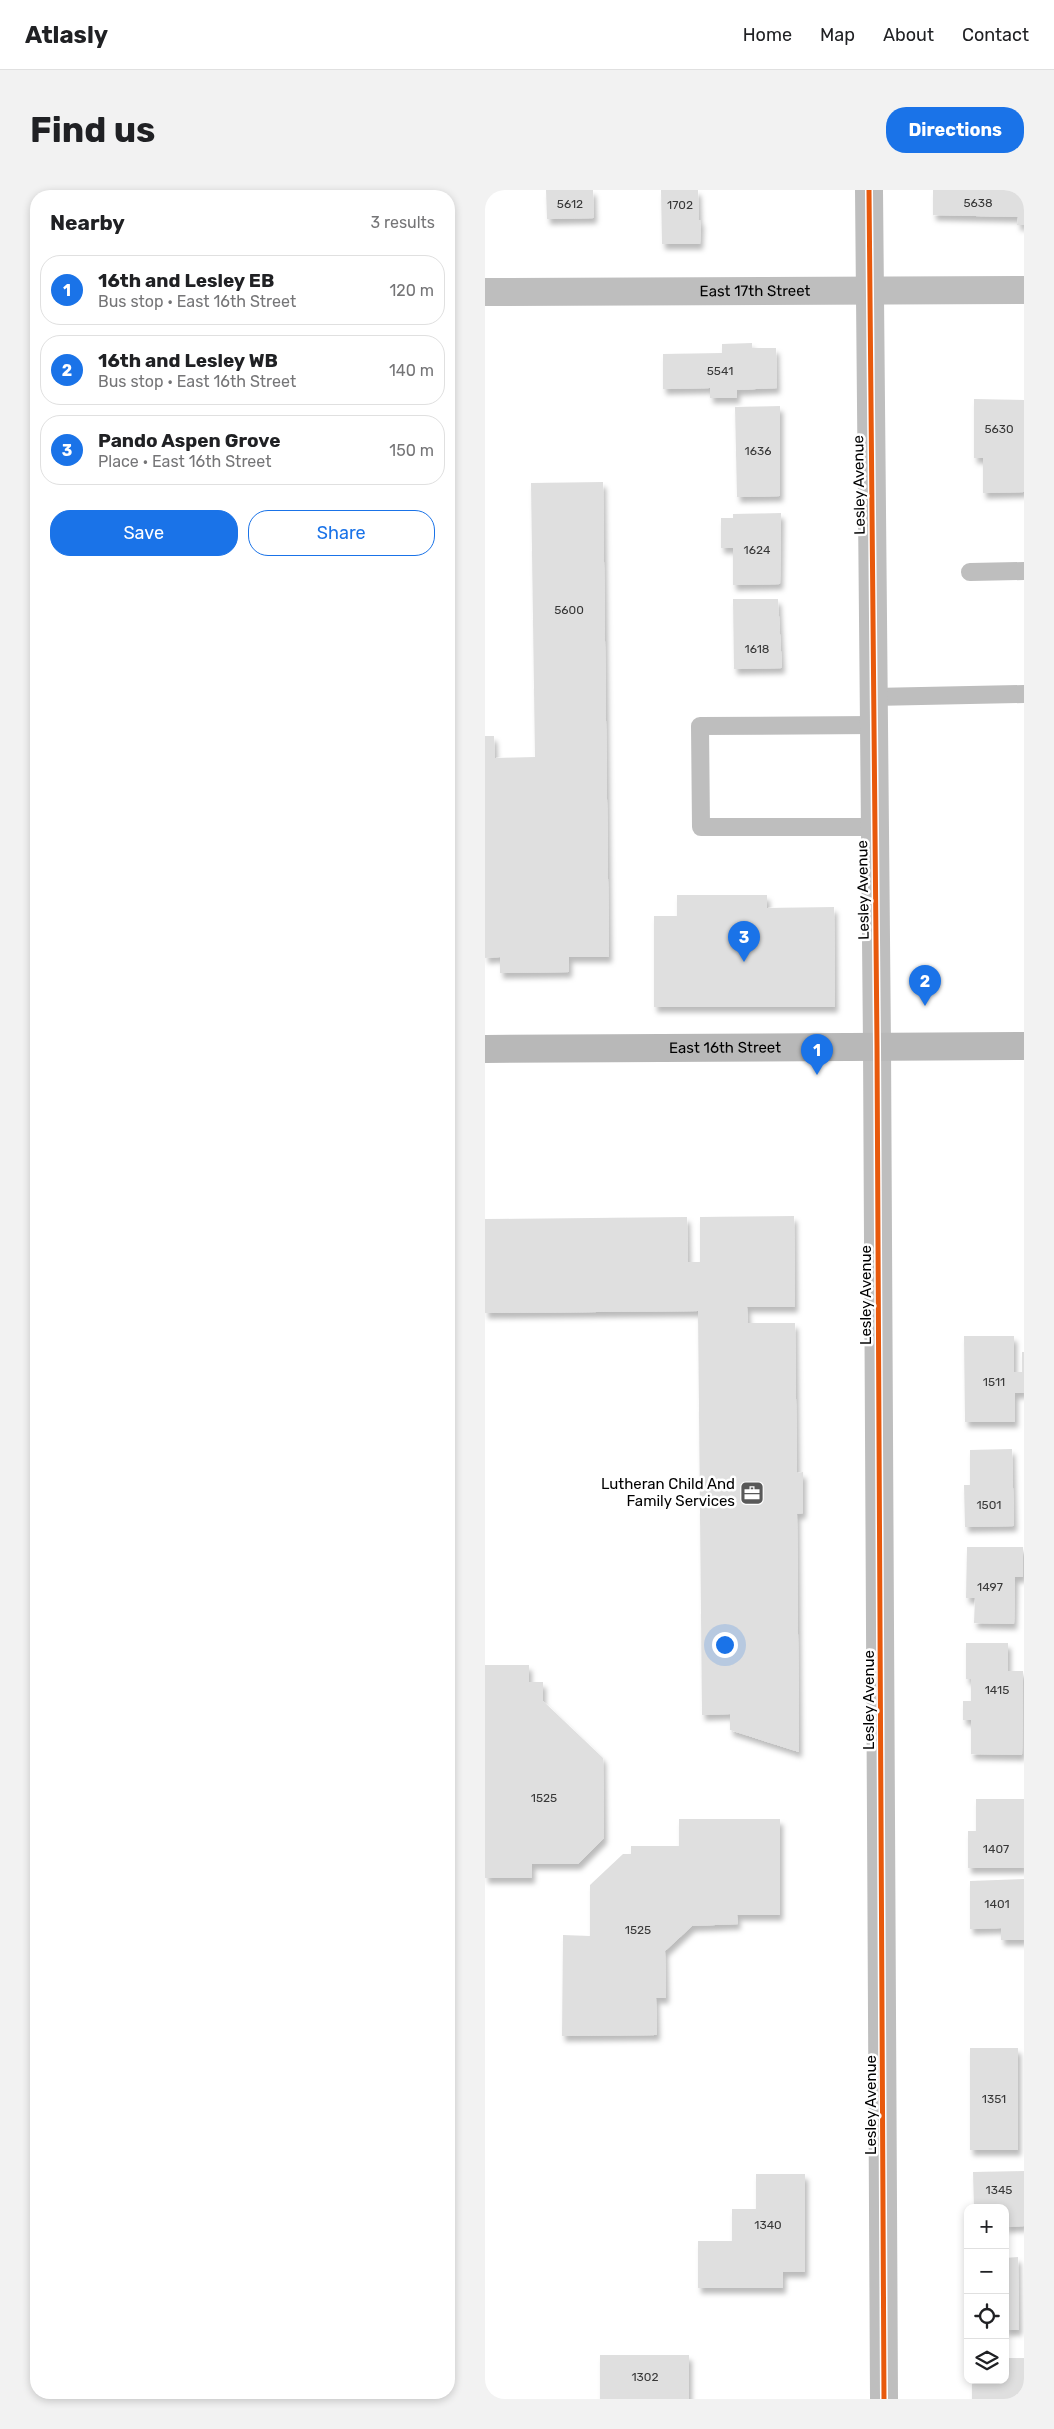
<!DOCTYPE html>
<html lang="en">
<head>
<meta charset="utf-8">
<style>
  :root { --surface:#fff; --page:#f2f2f2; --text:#202124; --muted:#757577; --line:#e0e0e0; --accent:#1a73e8 }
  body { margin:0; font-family:Rubik,sans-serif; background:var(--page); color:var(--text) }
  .controls { position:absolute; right:15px; bottom:15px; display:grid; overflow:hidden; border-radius:10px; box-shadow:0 2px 8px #0003 }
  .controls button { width:45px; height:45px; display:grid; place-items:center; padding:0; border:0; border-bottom:1px solid var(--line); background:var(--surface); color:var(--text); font:25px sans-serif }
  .you { position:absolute; left:239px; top:1454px; width:18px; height:18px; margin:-12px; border:4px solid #fff; border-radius:50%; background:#1a73e8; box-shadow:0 0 0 8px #1a73e833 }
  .badge { display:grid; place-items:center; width:32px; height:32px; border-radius:50%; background:var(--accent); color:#fff; font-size:16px; font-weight:700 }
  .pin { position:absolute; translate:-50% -41px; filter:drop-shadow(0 1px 2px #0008) }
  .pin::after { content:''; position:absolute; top:26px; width:18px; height:15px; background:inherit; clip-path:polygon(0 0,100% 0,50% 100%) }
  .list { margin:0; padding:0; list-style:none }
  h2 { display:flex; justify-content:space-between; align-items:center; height:65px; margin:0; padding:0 20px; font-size:21px }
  h2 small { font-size:16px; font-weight:400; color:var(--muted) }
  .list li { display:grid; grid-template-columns:32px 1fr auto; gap:15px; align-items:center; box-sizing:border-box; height:70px; margin:0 10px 10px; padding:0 10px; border:1px solid var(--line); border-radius:20px }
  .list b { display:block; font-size:19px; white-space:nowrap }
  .list p { margin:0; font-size:16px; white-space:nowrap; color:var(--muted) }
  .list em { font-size:16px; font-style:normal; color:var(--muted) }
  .actions { display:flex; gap:10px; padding:15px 20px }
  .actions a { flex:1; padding:11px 0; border:1px solid var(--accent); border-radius:20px; text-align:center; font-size:18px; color:var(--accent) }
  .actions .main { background:var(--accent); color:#fff }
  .icon { flex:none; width:28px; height:28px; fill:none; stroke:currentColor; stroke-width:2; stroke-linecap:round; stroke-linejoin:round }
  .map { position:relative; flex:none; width:539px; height:2209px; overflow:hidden; border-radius:20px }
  header { display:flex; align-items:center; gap:30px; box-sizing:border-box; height:70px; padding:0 25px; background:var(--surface); border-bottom:1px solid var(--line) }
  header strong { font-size:24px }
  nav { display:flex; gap:28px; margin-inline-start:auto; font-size:18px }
  .intro { display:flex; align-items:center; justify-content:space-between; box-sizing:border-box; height:120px; padding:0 30px }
  h1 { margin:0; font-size:35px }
  .button { padding:12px 22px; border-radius:20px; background:var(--accent); color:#fff; font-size:18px; font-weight:700 }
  main { display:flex; gap:30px; padding:0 30px }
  aside { flex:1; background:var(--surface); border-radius:20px; box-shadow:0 2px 8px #0003 }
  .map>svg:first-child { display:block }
</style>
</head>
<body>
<header>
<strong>Atlasly</strong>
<nav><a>Home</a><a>Map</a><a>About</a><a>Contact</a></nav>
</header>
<div class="intro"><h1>Find us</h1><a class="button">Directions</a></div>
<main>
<aside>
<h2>Nearby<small>3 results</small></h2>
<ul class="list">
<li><span class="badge">1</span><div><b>16th and Lesley EB</b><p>Bus stop · East 16th Street</p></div><em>120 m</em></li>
<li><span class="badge">2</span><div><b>16th and Lesley WB</b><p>Bus stop · East 16th Street</p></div><em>140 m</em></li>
<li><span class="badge">3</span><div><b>Pando Aspen Grove</b><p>Place · East 16th Street</p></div><em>150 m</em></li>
</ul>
<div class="actions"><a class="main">Save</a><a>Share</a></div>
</aside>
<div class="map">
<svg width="539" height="2209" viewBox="0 0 539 2209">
  <defs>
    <filter id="shadow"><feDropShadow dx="3" dy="5.5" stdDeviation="2.5" flood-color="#0004"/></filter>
  </defs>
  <rect width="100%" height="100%" fill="#fff"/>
  <!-- building -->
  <g fill="#dfdfdf" filter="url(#shadow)">
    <polygon points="61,0 108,0 109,28 62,29"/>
    <polygon points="176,0 213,0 214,30 216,30 215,54 177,54"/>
    <polygon points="448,0 539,0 539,35 532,35 533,27 448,25"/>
    <polygon points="267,153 267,158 291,158 292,198 252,200 252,208 225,208 225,198 178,199 178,164 237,163 237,154"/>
    <polygon points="489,209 539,210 539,302 498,303 498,268 489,268"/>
    <polygon points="295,216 295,306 252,307 250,217"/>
    <polygon points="118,292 124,767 84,767 84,782 15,783 15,767 0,768 0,546 9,546 10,568 50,567 46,293"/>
    <polygon points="296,323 295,394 248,395 248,358 236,358 236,328 248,328 248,324"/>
    <polygon points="248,409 293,409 297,478 249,479"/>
    <polygon points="192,705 282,705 282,718 349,717 350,817 169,817 169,726 192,726"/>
    <polygon points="309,1026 310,1117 262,1117 263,1133 310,1133 312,1283 318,1282 318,1323 312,1324 314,1562 245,1540 245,1524 217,1525 213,1121 0,1123 0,1029 202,1027 203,1072 215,1072 215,1027"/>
    <polygon points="479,1146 529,1146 529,1182 537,1182 537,1162 539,1162 539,1203 530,1203 530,1232 480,1232"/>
    <polygon points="527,1259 529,1336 480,1337 479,1295 485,1295 485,1260"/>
    <polygon points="482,1357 538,1357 538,1387 530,1387 529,1434 489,1433 490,1408 481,1408"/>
    <polygon points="481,1453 523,1453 523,1481 538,1481 537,1565 486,1564 486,1530 478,1530 478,1511 486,1511 486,1489 481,1489"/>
    <polygon points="0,1475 44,1475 44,1492 58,1492 58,1511 118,1568 119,1648 93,1674 47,1674 47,1688 0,1688"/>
    <polygon points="491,1609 539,1609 539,1678 483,1678 483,1641 491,1641"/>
    <polygon points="194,1629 295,1629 295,1725 252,1725 253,1734 207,1736 180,1761 181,1808 171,1808 172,1845 77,1846 78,1745 105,1746 105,1695 138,1664 146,1664 146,1656 194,1656"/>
    <polygon points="539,1689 539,1750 516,1750 516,1738 485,1739 485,1691"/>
    <rect x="485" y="1858" width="48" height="102"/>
    <polygon points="539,1981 539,2036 520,2037 520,2018 489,2018 488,1982"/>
    <polygon points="271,1984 320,1984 320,2082 298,2082 298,2098 213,2098 213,2051 247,2051 247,2019 271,2019"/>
    <polygon points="533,2067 534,2140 520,2140 520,2068"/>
    <rect x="115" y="2165" width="89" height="44"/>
    <polygon points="520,2168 539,2168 539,2209 487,2209 487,2190 520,2190"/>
  </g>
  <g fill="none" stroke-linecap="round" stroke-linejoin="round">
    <!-- service -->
    <g stroke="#bebebe" stroke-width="18">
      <polyline points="485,382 539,381"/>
      <polyline points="388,507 539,504"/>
      <polyline points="389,535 215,536 216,637 390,637"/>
    </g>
    <!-- minor -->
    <g stroke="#bebebe" stroke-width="28">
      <polyline points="384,0 392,856 399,2209"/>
      <path id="s1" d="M0 102 539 100"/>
    </g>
    <!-- secondary -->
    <path stroke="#b8b8b8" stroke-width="28" id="s2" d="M0 859 539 856"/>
    <!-- cycleway casing -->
    <g stroke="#fff" stroke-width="8">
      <polyline id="cycleway" points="384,0 392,856 399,2209"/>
    </g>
    <!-- cycleway -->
    <use href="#cycleway" stroke="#e8590c" stroke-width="5"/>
  </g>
  <!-- icons -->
  <defs>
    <g id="office-square" transform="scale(1.25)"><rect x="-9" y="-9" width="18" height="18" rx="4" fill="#595959" stroke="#fff"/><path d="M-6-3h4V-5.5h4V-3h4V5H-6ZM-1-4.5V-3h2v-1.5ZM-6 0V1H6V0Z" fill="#fff"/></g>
  </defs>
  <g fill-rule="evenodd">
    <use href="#office-square" x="267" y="1303"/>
  </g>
  <g text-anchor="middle" stroke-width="5" stroke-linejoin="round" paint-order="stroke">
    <!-- number labels -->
    <g font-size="12" fill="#383838">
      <text x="493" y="17">5638</text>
      <text x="85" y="18">5612</text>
      <text x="195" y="19">1702</text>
      <text x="235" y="185">5541</text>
      <text x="514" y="243">5630</text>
      <text x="273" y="265">1636</text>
      <text x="272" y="364">1624</text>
      <text x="84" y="424">5600</text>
      <text x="272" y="463">1618</text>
      <text x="509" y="1196">1511</text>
      <text x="504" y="1319">1501</text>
      <text x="505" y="1401">1497</text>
      <text x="512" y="1504">1415</text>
      <text x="59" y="1612">1525</text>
      <text x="511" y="1663">1407</text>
      <text x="512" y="1718">1401</text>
      <text x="153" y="1744">1525</text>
      <text x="509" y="1913">1351</text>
      <text x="514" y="2004">1345</text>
      <text x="283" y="2039">1340</text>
      <text x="160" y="2191">1302</text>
    </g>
    <!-- street labels -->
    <g font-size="15" fill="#000" stroke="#fff">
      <text dy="5" stroke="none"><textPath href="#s1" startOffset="270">East 17th Street</textPath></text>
      <text transform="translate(374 295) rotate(-91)" y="5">Lesley Avenue</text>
      <text transform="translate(378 700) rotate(-91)" y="5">Lesley Avenue</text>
      <text dy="5" stroke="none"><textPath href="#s2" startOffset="240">East 16th Street</textPath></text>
      <text transform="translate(381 1105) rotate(-90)" y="5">Lesley Avenue</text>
      <text transform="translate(384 1510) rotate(-90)" y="5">Lesley Avenue</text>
      <text transform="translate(386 1915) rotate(-90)" y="5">Lesley Avenue</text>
    </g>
    <!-- poi labels -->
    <g font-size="15" fill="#000" stroke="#fff" text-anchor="end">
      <text x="250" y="1299">Lutheran Child And<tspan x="250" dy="17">Family Services</tspan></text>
    </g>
  </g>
</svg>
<div class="controls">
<button>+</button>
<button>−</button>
<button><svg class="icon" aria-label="locate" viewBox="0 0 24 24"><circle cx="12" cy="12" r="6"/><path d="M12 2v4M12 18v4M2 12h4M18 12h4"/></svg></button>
<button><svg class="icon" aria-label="layers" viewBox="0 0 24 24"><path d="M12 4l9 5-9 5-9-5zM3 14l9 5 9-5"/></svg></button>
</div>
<div class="you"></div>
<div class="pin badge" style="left:332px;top:885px">1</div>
<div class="pin badge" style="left:440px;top:816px">2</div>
<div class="pin badge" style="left:259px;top:772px">3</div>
</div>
</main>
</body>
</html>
